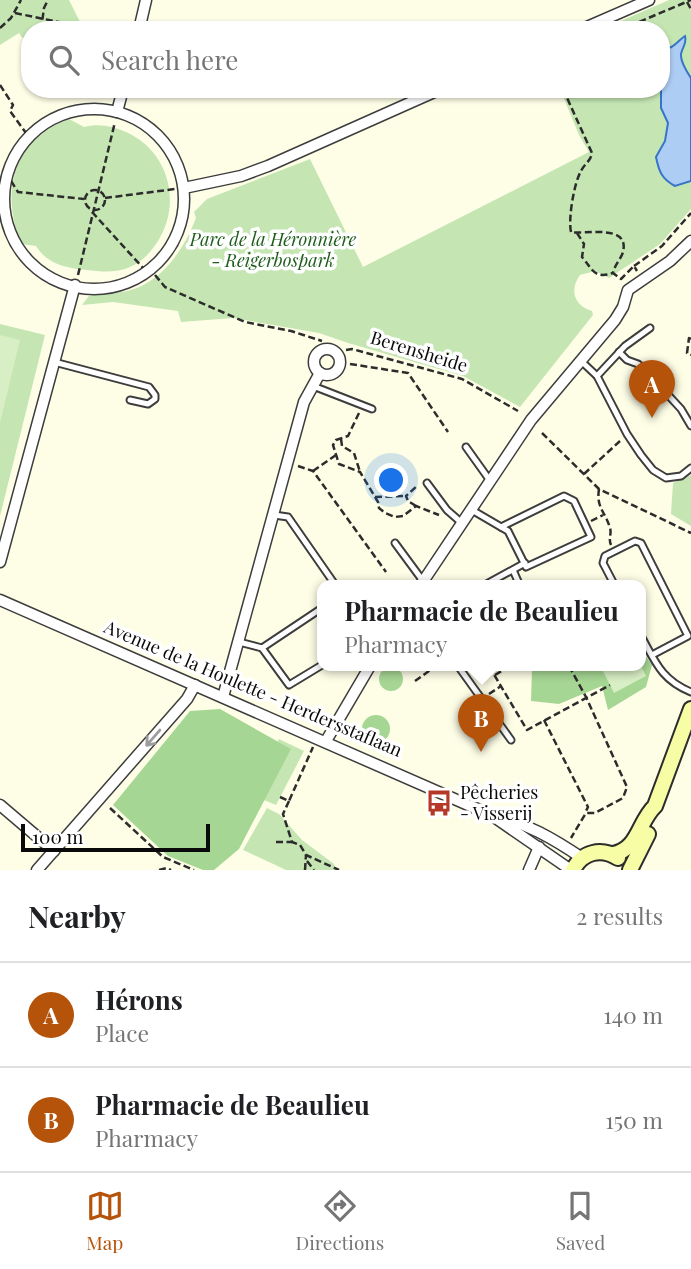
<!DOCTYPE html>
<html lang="en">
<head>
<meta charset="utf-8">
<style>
  :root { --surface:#fff; --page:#f2f2f2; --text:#202124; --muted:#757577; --line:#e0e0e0; --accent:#b45309 }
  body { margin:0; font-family:"Playfair Display",serif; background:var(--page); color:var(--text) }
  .scale { position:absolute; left:21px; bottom:18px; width:189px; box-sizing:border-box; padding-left:7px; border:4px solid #0a0a0a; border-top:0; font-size:19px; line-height:24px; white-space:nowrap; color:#0a0a0a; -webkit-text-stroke:5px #fff; paint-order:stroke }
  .you { position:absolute; left:392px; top:481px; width:24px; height:24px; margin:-18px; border:5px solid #fff; border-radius:50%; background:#1a73e8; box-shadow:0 0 0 10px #1a73e833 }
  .badge { display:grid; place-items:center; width:46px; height:46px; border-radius:50%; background:var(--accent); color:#fff; font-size:23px; font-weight:700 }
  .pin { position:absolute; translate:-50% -58px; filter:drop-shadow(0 2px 4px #0008) }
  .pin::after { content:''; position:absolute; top:37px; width:24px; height:21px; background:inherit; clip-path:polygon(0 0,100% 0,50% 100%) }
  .popup { position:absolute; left:317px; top:580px; width:329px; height:91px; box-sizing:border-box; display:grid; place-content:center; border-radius:14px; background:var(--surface); filter:drop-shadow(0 2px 5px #0005); font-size:23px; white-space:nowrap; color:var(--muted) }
  .popup b { font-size:26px; color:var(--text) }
  .popup::after { content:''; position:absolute; left:50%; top:100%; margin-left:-14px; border:14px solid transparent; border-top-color:var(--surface) }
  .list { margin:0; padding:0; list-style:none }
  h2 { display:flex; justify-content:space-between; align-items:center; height:91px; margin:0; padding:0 28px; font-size:30px }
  h2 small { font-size:23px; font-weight:400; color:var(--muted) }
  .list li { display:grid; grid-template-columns:46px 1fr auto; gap:21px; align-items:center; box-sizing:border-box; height:105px; padding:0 28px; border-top:2px solid var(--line) }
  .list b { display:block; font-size:26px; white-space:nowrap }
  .list p { margin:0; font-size:23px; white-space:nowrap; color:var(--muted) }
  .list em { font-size:23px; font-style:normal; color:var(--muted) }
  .icon { flex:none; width:38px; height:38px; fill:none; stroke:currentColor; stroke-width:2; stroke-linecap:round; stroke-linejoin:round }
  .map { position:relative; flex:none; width:691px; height:870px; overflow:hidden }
  .search { position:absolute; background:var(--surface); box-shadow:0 2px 5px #0004; left:21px; right:21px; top:21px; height:77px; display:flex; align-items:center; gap:18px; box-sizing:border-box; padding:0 24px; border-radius:28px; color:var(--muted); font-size:26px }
  .sheet { height:301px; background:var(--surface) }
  nav { display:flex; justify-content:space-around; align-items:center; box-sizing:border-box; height:98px; border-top:2px solid var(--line); background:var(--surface); font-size:19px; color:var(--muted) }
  nav a { display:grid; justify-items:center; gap:4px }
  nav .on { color:var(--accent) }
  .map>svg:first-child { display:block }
</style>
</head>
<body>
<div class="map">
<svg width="691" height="870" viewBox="0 0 691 870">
  <rect width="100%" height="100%" fill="#fefee7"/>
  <!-- green -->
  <g fill="#c5e6b3">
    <polygon points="0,0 69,0 80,22 78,30 30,30 30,49 19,33 0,45"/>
    <path d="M669 0H691V209L660 244 609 278 595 271 580 275C569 290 574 306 592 311L593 315 520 407 463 376 348 343 319 333 233 318 181 322 178 311 113 302 82 305 89 296C102 293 114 294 127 291 162 283 184 249 196 218L194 212 207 199 310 159 363 267 589 152 579 135 560 89H661V30H600Z"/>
    <path d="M69 119 84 127C99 123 113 126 126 132 169 151 182 203 158 241 151 252 142 262 130 267 117 273 101 272 87 270 66 268 48 265 36 246L21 244C0 191 13 140 69 119Z"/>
    <polygon points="0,324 45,335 0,516"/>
    <polygon points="691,475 691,526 671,514 673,483"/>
    <polygon points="279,739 304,751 276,805 225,784 274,749"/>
    <polygon points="267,808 279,814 302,840 334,864 336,870 286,870 243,850"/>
  </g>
  <!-- forest -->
  <g fill="#a6d693">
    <polygon points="640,648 652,665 646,687 608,710 602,686 559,704 531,701 532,670 535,666 640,666"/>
    <circle cx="391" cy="679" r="12"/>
    <polygon points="220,709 291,749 239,849 214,870 203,870 168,856 113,805 190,711"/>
    <circle cx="376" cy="729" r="14"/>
  </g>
  <!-- pitch -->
  <g fill="#d8eec4">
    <polygon points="0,335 20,340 0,423"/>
    <polygon points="640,664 646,676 614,693 602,669 608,666 640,666"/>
  </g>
  <!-- water -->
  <path fill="#aecdf4" stroke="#3775c8" stroke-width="2" d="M685 36C687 44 683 45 681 54 680 62 687 72 691 78V181L675 186C662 179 659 172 656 157L665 141 668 123 661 108V47C672 52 677 41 685 36Z"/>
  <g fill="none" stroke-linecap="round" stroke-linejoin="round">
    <!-- lane casing -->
    <g stroke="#3d3d3d" stroke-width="9">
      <g id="lane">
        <polyline points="619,352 627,360 638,364 645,370 652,383 669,396 681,409 691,426"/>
        <polyline points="580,360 597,376 627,434 641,455 653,470 666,478 681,476 691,468"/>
        <polyline points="54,362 149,387 155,395 155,399 148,404 130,400"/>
        <polyline points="597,376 625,346 650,328"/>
        <polyline points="313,386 372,409"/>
        <polyline points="466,447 491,482"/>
        <polyline points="427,483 447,510 463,524"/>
        <polygon points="564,496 574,501 591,537 526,567 508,531 501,527"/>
        <polyline points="472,510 501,527"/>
        <polyline points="274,515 288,517 336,586"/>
        <polyline points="395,543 423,581"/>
        <polyline points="513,570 520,586"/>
        <polyline points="483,586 525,563"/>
        <polyline points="615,586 603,563 605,556 635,541 641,543 688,636 652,655"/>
        <path d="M640 634C655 661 661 680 691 692"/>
        <polyline points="239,642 262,648 322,608"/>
        <polyline points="262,648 289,685 322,665"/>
        <polyline points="458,666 511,740"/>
      </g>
    </g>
    <!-- street casing -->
    <g stroke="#3d3d3d" stroke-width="13">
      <g id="street">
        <polyline points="139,30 146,0"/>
        <polyline points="580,30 649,0"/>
        <circle cx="94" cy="199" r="90"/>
        <polyline points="117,112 123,89"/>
        <polyline points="184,188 241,176 268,166 441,89"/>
        <circle cx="327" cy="362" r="13"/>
        <polyline points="0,562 75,285"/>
        <polyline points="420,586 531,420 615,320 623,307 628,290 670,261 691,241"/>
        <path d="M0 600 491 815C525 822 554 839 582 858"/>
        <polyline points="223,697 304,402 320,373"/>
        <polyline points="326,741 370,666"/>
        <polyline points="0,805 54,851"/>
        <polyline points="494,817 571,870"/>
        <polyline points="37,870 187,699 195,685"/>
        <polyline points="529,870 539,847"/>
      </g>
    </g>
    <!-- secondary casing -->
    <g stroke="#2c2c2c" stroke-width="18">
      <g id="secondary">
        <path d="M613 854C639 849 638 822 655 806L691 709"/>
        <path d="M573 870C582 852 601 847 618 858"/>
        <polyline points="630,870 648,834"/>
      </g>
    </g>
    <!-- path -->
    <g stroke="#2c2c2c" stroke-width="2.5" stroke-dasharray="7 3.5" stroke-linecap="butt">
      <polyline points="687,2 691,9"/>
      <polyline points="15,13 97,30"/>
      <polyline points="0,28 11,18 21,0"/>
      <polyline points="41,30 44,8 48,0"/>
      <polyline points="620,30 691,0"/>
      <polyline points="0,85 13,105 10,111 26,133"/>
      <path d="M563 89 592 153C591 161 584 164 581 171 574 183 568 219 571 232 584 235 630 223 623 252 621 259 615 264 613 273L621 279 634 266 637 271"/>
      <polyline points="11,181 18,192 84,199"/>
      <circle cx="95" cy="200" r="10"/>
      <polyline points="105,198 175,189"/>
      <polyline points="92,212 144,269"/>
      <path d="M577 233 584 244 582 257C593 270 594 279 613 273"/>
      <polyline points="634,266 662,246 691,213"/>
      <polyline points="78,275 115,122"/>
      <polyline points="155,275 165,287 245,322 291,331 322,341"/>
      <polyline points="691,339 689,338 687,353 691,355"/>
      <polyline points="346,350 352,349 462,379 518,411"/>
      <polyline points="350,364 408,373 448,432"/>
      <polyline points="359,413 348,436 336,440 333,445 339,464 360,472 378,502 379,508 385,513 395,517 403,516 416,506 439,515"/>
      <polyline points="542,433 599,489 691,533"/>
      <polyline points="341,439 342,446 354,453 360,472"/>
      <polyline points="298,466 313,471 386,572"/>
      <polyline points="313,471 336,455"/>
      <polyline points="584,474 620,441"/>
      <path d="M599 489C596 508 605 511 610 528 612 534 608 538 611 545"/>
      <polyline points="375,497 406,496"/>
      <polyline points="416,506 408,501 406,496 418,485"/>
      <polyline points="591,521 603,515"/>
      <polyline points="489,666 527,730 610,685"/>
      <polyline points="569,666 586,697 627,787 623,798 595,813 586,813 571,838"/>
      <polyline points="495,675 510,666"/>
      <polyline points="415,681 436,666"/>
      <polyline points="489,694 501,686"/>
      <polyline points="544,720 588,807 586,811"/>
      <polyline points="280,797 289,801 313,747"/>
      <polyline points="289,801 283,814 292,842 300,845 306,855 339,870"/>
      <polyline points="110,808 163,857 194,870"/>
      <polyline points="276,842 292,842"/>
      <polyline points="307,861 314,870"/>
      <polyline points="159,870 167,868 171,870"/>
      <polyline points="305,870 306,855"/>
    </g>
    <!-- lane -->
    <use href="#lane" stroke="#fff" stroke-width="5"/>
    <!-- street -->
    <use href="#street" stroke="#fff" stroke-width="10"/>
    <!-- secondary -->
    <use href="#secondary" stroke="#f7fda4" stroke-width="14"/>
  </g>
  <!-- one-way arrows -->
  <defs><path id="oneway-shaft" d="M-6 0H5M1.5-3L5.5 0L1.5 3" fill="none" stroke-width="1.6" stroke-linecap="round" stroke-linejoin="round" transform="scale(1.75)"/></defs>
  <use stroke="#9d9d9d" href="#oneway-shaft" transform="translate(153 738) rotate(131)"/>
  <!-- icons -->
  <defs>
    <g id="bus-bare" transform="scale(2.1)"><path d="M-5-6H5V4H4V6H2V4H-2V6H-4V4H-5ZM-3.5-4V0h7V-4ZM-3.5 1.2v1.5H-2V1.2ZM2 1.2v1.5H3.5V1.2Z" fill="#b43927" stroke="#fff" stroke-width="2.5" paint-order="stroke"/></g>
  </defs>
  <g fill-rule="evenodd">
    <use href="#bus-bare" x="439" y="803"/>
  </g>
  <g text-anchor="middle" stroke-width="7" stroke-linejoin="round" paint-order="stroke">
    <!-- park labels -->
    <g font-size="18" font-style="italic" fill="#205e1d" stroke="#fff">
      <text x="273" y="246">Parc de la Héronnière<tspan x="273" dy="21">- Reigerbospark</tspan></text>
    </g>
    <!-- street labels -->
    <g font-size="18" fill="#0a0a0a" stroke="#fff">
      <text transform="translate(419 352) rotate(17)" y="6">Berensheide</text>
      <text transform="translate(253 689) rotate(23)" y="6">Avenue de la Houlette - Herdersstaflaan</text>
    </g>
    <!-- poi labels -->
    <g font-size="18" fill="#0a0a0a" stroke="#fff" text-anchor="start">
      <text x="460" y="799">Pêcheries<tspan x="460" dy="21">- Visserij</tspan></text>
    </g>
  </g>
</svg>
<div class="scale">100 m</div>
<div class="you"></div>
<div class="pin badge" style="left:652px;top:418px">A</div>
<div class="pin badge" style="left:481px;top:752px">B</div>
<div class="popup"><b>Pharmacie de Beaulieu</b>Pharmacy</div>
<div class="search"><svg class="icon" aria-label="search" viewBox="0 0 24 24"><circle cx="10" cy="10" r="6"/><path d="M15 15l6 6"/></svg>Search here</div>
</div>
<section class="sheet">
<h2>Nearby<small>2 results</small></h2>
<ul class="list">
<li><span class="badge">A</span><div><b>Hérons</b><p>Place</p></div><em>140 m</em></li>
<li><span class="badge">B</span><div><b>Pharmacie de Beaulieu</b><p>Pharmacy</p></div><em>150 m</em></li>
</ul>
</section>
<nav>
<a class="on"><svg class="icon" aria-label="map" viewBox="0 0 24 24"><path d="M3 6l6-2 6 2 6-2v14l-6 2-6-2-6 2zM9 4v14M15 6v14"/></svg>Map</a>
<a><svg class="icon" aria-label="directions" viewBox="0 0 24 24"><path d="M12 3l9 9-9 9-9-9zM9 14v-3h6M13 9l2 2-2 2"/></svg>Directions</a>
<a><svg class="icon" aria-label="saved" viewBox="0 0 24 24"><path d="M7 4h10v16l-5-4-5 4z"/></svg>Saved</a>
</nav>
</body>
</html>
